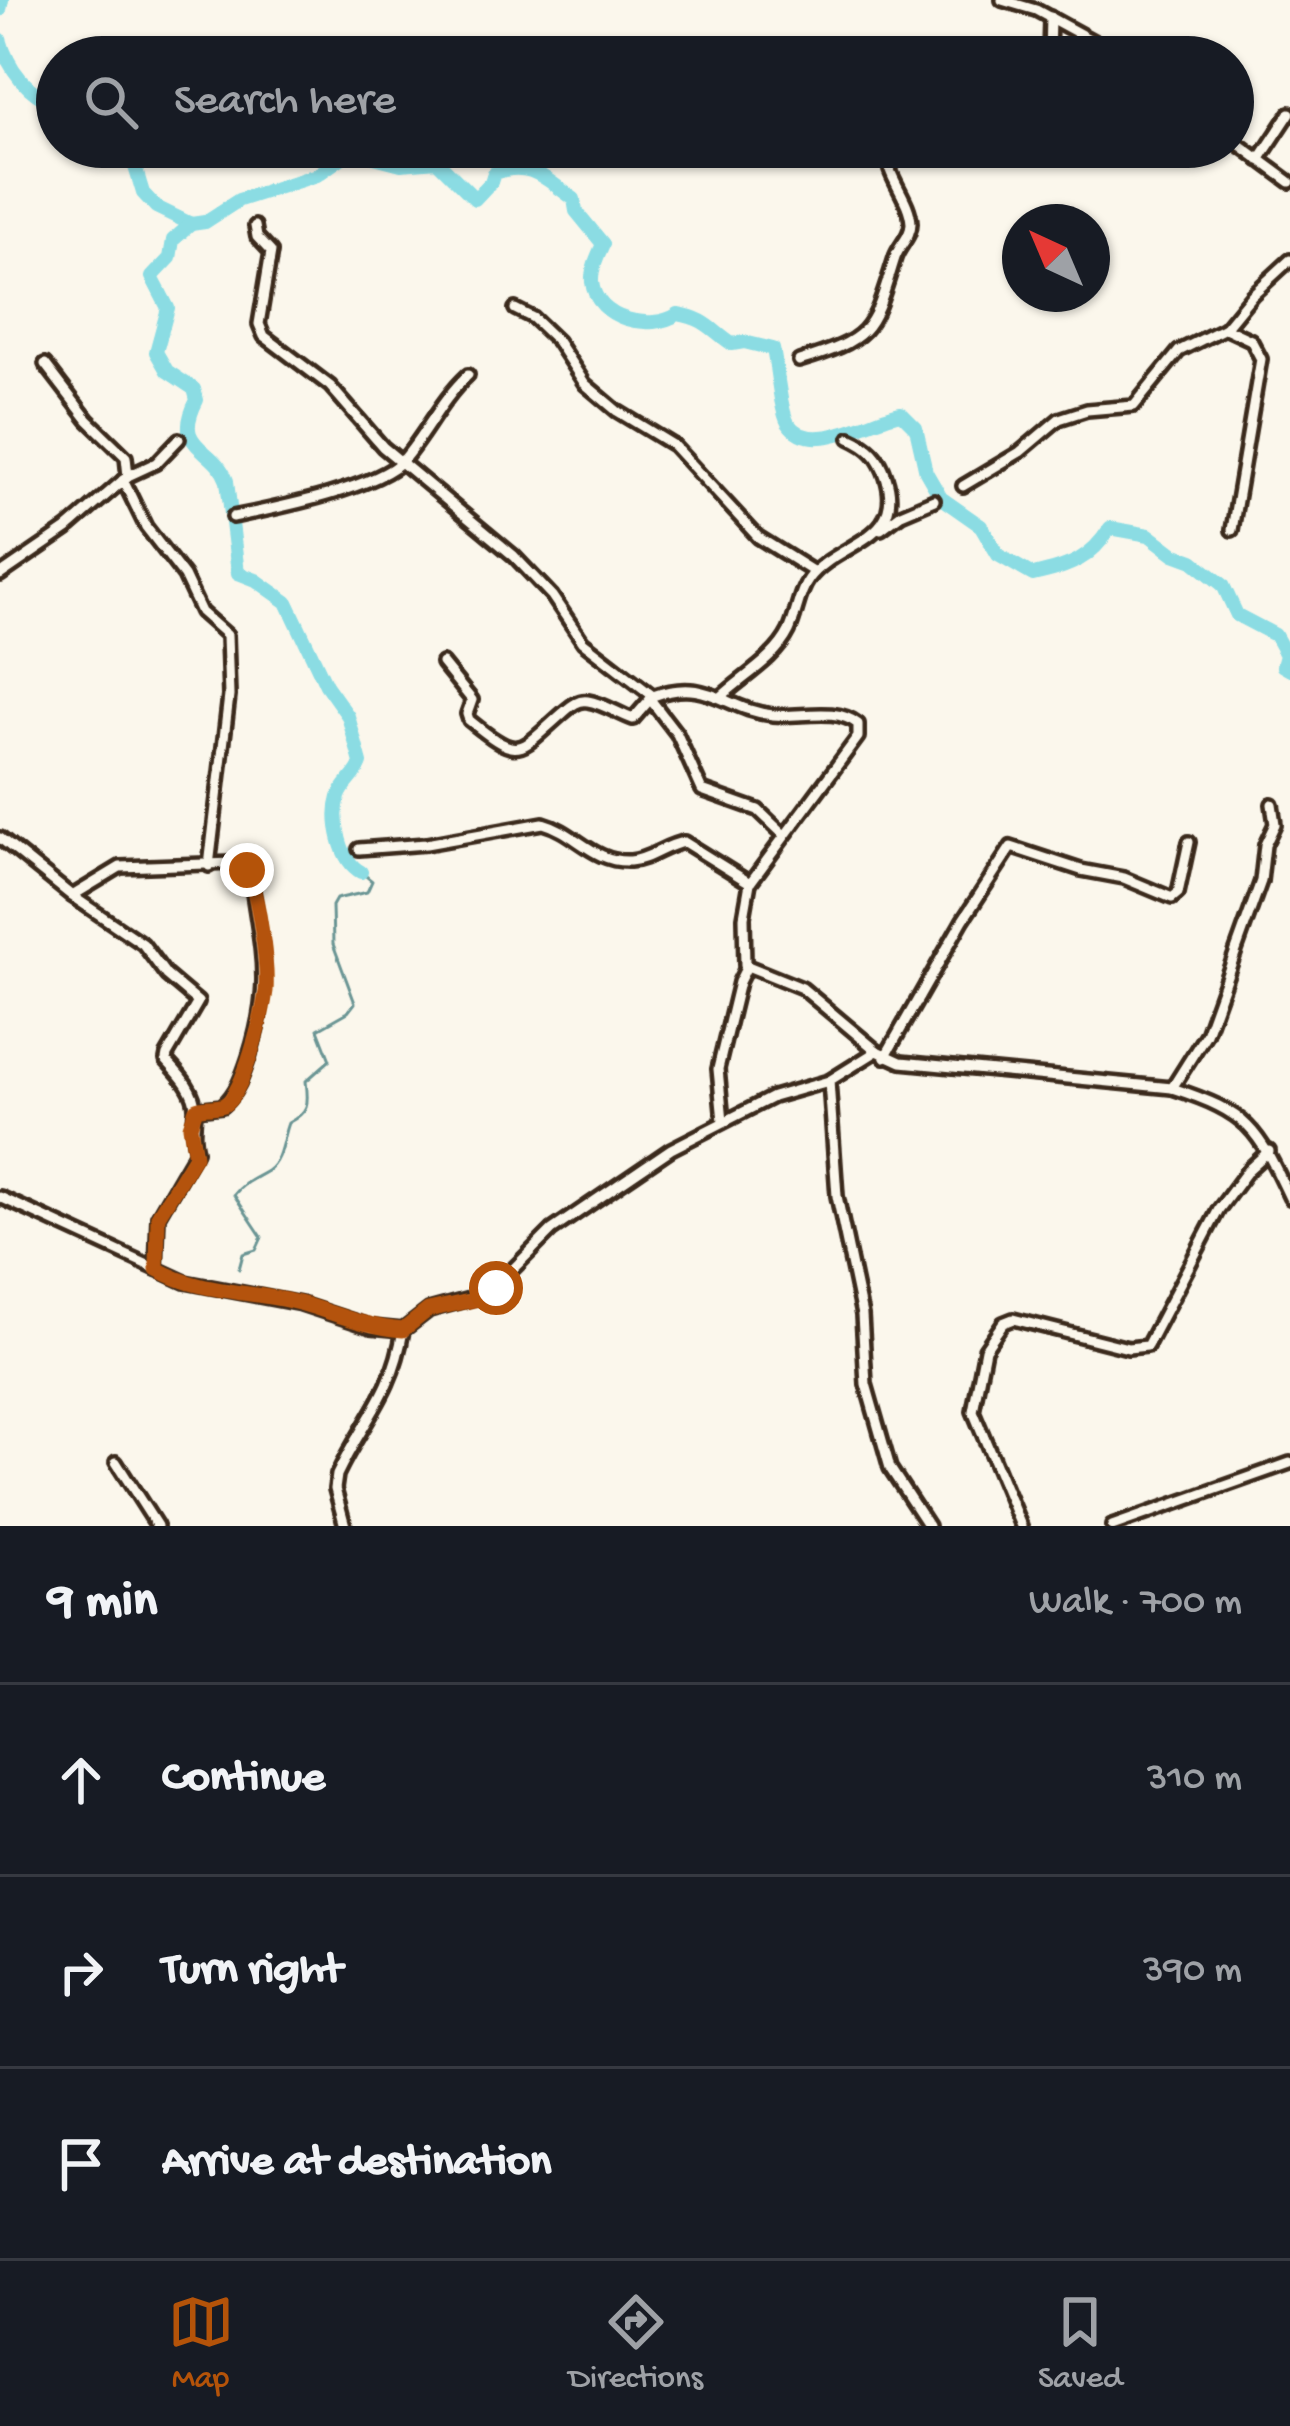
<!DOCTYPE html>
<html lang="en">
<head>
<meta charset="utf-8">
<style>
  :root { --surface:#171b24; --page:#20242c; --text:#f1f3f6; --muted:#9ea1a6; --line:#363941; --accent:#b45309 }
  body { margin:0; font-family:"Gochi Hand",sans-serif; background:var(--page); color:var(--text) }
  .compass { position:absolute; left:1002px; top:204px; width:108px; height:108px; border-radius:50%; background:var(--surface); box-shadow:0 3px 9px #0004; rotate:316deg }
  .stop { position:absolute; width:36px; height:36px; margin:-27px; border:9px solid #b45309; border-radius:50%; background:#fff }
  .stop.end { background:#b45309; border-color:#fff; box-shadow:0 3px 12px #0008 }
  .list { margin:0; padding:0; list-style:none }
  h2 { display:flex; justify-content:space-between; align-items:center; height:156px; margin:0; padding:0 48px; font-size:51px }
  h2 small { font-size:39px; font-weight:400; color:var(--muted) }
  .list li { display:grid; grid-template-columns:78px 1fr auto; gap:36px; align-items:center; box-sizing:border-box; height:192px; padding:0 48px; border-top:3px solid var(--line) }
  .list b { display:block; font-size:45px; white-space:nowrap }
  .list em { font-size:39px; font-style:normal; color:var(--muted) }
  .icon { flex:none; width:66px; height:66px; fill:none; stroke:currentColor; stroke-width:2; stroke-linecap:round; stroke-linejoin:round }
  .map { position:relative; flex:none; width:1290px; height:1526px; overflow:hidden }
  .search { position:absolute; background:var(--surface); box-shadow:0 3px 9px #0004; left:36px; right:36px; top:36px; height:132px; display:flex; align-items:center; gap:30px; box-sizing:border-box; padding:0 42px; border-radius:66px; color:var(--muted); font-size:45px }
  .sheet { height:732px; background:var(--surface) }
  nav { display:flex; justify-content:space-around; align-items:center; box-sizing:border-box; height:168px; border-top:3px solid var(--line); background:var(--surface); font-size:33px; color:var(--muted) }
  nav a { display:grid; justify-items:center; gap:6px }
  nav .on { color:var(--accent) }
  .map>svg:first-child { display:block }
</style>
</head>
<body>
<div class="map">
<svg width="1290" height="1526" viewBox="0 0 1290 1526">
  <rect width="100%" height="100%" fill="#fbf7ec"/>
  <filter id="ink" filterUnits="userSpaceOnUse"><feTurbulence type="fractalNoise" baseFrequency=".00833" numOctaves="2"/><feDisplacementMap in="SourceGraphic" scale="24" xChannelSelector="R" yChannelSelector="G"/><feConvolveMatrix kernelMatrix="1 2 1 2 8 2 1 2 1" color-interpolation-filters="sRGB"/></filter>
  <g filter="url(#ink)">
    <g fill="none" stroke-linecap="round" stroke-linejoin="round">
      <!-- stream -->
      <path stroke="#6b9594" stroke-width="3" d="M239 1269 243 1254 256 1250 262 1237 234 1195C245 1181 254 1179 267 1171 282 1161 282 1138 288 1123 309 1112 309 1104 306 1081L330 1060 318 1029 348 1012 355 1003 333 944 332 906 336 899 367 892 372 881 361 872"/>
      <!-- river -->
      <g stroke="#8bdce3" stroke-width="14">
        <polyline points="0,10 2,0"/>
        <path d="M0 39C8 69 28 94 57 105"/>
        <path d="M129 147 143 193 156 207 191 224 205 222 239 200 317 175 351 151 401 164 437 161 475 199 491 182 494 173C531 160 544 178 574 199L576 211 603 244C598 255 591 269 592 282 596 320 651 332 678 314 707 319 710 329 732 344L744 342 773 349C777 367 780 409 788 423 811 458 870 418 901 413L916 428 926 472 941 498 981 526 998 555 1033 575C1069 567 1091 559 1110 528L1149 535 1174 554 1193 561 1223 585 1237 615 1275 635 1286 655 1283 666 1290 670"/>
        <path d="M191 224 173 240 170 258 152 277 168 308 156 352 167 371 194 389 197 400C171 450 214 445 227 481L238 573 256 580 287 602 326 685 348 716 361 763C357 776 343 784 339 797 332 820 340 861 361 872"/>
      </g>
      <!-- minor casing -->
      <g stroke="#3b2a1e" stroke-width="18">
        <g id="minor">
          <polyline points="1002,0 1036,10 1122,57"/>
          <polyline points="1049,57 1050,17"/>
          <polyline points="1233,140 1290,182"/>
          <polyline points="1259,160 1290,113"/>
          <path d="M255 226 257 237 271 252 259 324 264 336 330 386 383 447 514 556 552 596 583 642 653 696C709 676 724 710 773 715 800 718 835 706 858 724V737L750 883 744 917 745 965 802 988 877 1051 901 1062 1172 1088C1249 1113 1257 1128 1290 1198"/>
          <polyline points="515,309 533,318 557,341 585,384 617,411 673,445 758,537 814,572"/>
          <polyline points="1225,328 1251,340 1261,359 1232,530"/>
          <path d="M799 361C874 338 872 330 895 258 899 245 911 237 911 223 910 204 896 187 890 170L898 147"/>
          <polyline points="45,364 88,420 126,457 128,476"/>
          <polyline points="123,480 146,527 184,576 201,612 227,635 229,696 209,866"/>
          <polyline points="963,486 1020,452 1059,419 1087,410 1134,406 1179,351 1225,328 1252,295 1290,260"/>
          <path d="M233 517C272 509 379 488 404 459 427 432 441 400 468 375"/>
          <polyline points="881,529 901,514 934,500"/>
          <polyline points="0,575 67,529 128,476 156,463 179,439"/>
          <path d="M442 663 472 700 467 714 469 720C521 762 517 753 563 713 570 707 578 699 588 701 602 703 619 714 633 719L653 696"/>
          <path d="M722 696C745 675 775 659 789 631 797 614 798 594 809 579 836 542 907 541 886 477 879 456 870 447 850 438"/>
          <polyline points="650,699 677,734 702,790 758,810 783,834"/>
          <path d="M0 838 72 896 143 944 166 975 198 1002 167 1055 166 1060C178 1073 197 1092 195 1112 194 1128 192 1134 196 1151L158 1216 156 1269"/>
          <path d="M359 849 426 844 543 823C576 832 593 863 630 861 649 860 665 845 684 842L750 883"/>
          <path d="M72 896 120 867 234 863 245 866 251 879C261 953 273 981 249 1057 243 1075 237 1093 222 1106L196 1109"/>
          <polyline points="885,1057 963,920 1011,847 1081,870 1124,878 1172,898 1178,893 1189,842"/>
          <polyline points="829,1081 837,1196 862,1315 866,1384 890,1468 928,1526"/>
          <polyline points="1172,1088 1206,1034 1261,881 1265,845 1275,824 1272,804"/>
          <polyline points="723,1121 718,1069 739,982 747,966"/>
          <polyline points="0,1197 185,1282 301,1304 371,1327 403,1330 429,1310 488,1294 552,1230 671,1149 773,1097 829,1081 877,1051"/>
          <polyline points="116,1462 157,1526"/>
          <path d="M345 1526 335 1489 337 1475C363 1420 393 1394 403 1330"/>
          <polyline points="1021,1526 973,1411 985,1349 1003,1323 1013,1319 1128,1348 1147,1346 1219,1209 1248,1170 1269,1151"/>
          <polyline points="1112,1526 1290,1463"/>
        </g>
      </g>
      <!-- minor -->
      <use href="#minor" stroke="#fbf7ec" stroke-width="9"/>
    </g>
  </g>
  <g fill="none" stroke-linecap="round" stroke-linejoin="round" filter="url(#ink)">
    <!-- route -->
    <path stroke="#b45309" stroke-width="15" d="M247 870C258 893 268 964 266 991 263 1013 244 1095 224 1105 216 1108 205 1106 196 1109L190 1126 195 1156 158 1216 157 1269C202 1295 254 1290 303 1304 337 1314 367 1327 403 1330L428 1310 479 1299 496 1288"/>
  </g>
</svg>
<svg class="compass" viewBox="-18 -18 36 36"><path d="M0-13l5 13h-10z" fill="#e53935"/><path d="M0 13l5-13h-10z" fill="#9ea1a6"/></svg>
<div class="stop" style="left:496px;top:1288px"></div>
<div class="stop end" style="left:247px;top:870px"></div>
<div class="search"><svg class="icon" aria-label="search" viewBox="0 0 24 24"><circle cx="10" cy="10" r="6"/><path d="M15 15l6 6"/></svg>Search here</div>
</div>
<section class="sheet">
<h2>9 min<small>Walk · 700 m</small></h2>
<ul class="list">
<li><svg class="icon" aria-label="ahead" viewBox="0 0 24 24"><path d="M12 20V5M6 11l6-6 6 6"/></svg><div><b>Continue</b></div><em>310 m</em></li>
<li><svg class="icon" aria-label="right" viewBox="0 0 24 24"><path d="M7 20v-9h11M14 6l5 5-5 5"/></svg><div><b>Turn right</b></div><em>390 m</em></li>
<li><svg class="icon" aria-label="arrive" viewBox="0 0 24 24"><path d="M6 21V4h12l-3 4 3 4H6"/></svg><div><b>Arrive at destination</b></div></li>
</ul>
</section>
<nav>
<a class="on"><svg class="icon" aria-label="map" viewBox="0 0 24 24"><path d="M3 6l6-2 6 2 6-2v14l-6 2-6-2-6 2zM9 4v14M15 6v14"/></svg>Map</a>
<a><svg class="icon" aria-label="directions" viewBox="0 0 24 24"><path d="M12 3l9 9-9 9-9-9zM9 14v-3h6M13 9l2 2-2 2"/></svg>Directions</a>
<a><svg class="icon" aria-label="saved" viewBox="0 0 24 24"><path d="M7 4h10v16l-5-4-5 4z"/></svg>Saved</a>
</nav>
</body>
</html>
